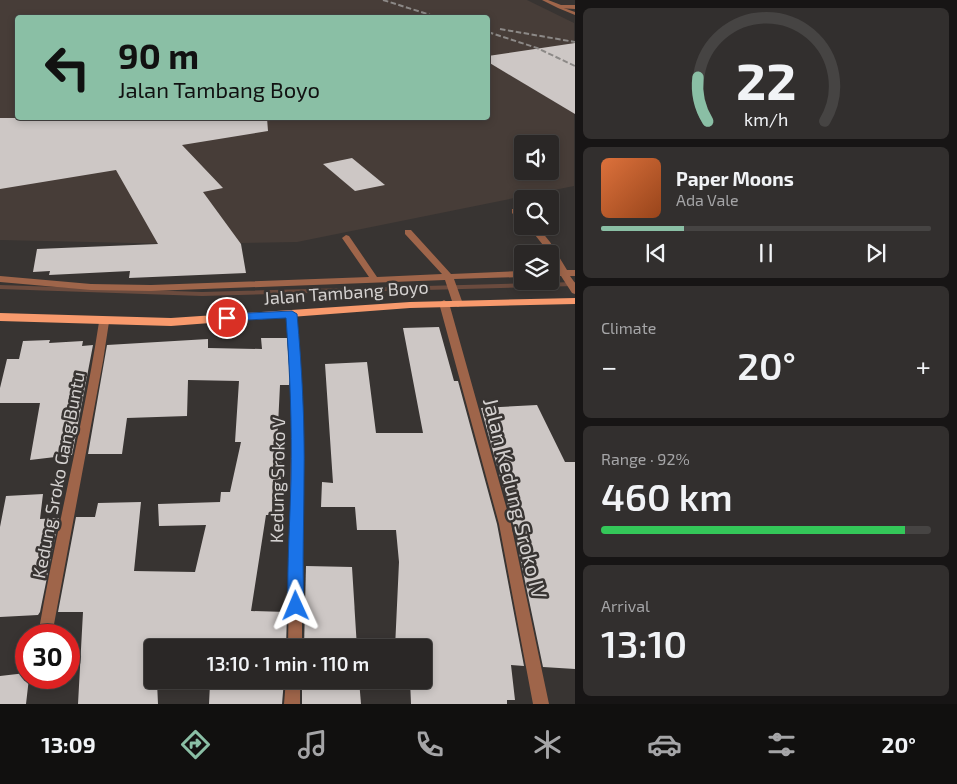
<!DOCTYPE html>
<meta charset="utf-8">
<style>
:root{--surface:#2a2726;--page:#322f2e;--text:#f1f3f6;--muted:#a5a5a7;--line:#464443;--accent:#8abfa5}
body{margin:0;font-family:"Exo 2",sans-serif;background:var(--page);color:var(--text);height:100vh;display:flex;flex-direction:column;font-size:19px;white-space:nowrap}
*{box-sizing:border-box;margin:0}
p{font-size:16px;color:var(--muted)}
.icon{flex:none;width:28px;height:28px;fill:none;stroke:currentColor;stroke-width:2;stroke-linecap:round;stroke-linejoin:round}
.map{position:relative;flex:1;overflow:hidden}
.side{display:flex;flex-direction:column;gap:8px;padding:8px;background:#171515;width:382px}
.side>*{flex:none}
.top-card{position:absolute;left:15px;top:15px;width:475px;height:105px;border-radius:5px;box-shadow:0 2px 8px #0003,0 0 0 1px var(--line);background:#8abfa5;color:#111;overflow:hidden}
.fabs{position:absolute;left:514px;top:135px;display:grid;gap:10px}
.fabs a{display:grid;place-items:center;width:45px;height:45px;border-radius:5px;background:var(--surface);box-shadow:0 2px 8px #0003,0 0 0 1px var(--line);font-size:25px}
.speed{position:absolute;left:15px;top:624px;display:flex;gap:10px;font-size:25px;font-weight:700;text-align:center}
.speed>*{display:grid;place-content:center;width:65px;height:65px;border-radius:50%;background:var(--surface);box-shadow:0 2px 8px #0003,0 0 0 1px var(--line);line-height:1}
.speed .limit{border:8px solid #d22;background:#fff;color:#111}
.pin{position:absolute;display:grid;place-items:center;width:42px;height:42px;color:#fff;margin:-21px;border:2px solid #fff;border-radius:50%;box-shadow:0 1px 5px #0007}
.me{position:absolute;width:55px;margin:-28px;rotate:359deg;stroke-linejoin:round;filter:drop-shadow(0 0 4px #0008)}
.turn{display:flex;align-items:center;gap:18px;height:105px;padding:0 20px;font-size:22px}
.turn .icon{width:65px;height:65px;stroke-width:2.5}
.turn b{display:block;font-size:35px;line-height:42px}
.big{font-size:38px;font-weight:600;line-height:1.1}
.side .widget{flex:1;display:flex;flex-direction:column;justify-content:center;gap:8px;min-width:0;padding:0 18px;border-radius:8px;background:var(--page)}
.side .dial{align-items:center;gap:0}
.dial svg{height:130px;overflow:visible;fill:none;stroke:var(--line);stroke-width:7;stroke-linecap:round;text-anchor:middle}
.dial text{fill:var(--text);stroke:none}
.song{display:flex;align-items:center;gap:15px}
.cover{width:60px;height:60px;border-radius:8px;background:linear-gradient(135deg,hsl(20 70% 55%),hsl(20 70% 35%))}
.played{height:5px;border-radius:2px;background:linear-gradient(90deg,var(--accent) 25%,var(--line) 25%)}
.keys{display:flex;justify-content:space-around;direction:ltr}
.heat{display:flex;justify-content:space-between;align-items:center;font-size:28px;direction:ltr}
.charge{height:8px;border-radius:4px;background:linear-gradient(90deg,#34c759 92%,var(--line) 0)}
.trip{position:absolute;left:144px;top:639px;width:288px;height:50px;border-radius:5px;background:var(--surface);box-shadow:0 2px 8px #0003,0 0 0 1px var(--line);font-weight:600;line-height:50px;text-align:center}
.menu{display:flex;height:80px;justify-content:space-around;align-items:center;background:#11100f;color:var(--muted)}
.menu .icon{width:35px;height:35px}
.menu .selected{color:var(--accent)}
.menu b{font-size:22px;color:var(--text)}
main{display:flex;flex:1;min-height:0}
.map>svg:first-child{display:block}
.built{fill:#473d38;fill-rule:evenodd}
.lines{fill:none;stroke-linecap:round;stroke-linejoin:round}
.stream{fill:#6b4b3e;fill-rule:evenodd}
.building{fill:#cdc7c5}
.minor{fill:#9f654a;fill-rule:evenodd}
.tertiary{fill:#9f654a;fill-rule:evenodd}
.primary{fill:#f89a6d;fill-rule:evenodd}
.rail{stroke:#8c8987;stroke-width:2;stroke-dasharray:5.5 2.5;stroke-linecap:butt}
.route{fill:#1a73e8;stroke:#114b97}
.labels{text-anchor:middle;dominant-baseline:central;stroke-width:5;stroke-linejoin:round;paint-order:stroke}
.street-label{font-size:18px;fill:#d4d1d0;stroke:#383432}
.near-street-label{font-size:21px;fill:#d4d1d0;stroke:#383432}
</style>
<main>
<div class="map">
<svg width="575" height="704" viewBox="0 0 575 704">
<rect width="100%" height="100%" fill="#383432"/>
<path class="built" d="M0,0H527L574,23V186L297,242L179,244L0,240ZM18,18H488V118H18ZM522,144H550V171H522Z"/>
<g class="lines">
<path class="stream" d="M575,282V286L202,296L0,289V285L202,292Z"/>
</g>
<g class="building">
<path d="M575,43V114L488,62V56Z"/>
<path d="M0,118H267L268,131L182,145L223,188L203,192L241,244L246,273L129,278L130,271L49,275L50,271L33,272L37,249L158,244L116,170L0,189Z"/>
<path d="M352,158L385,185L355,191L323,164Z"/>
<path d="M439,327L454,381H458L497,524L524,666L511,665L515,700H507V704H411L410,680H422V648H395L399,562L396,530H357L355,507H321L322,482L333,483L325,364L367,362L376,433H423L403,328Z"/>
<path d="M261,338H287L290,379L289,385H280L277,446H282L281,479L273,480L272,515H266L251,611L287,612L286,648H152V680H284L282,704H209L210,684L157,682L158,704H78L83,612H58L76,517H95L98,503L141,502L134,571L195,572L206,525L159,526L158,504L220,502L221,492H230L241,442H235L239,381L188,380L187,416L127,418L122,454H88L107,345L208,339V348L262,349Z"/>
<path d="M50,340L49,343L83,341L82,346L93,345L72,455L30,460L40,403H0V388L7,359H19L23,341Z"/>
<path d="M537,405L565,462H575V669L543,667L513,524L481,408Z"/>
<path d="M43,494L40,519L59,518L40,612L38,615L0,617V527L6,496Z"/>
<path d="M306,566L352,567L357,648H304Z"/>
<path d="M26,673V678H29L26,704H0V676Z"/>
<path d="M302,680H359L361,704H302Z"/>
</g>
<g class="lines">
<g class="minor">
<path d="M558,6L575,12V15L558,8Z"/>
<path d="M512,209H518L522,214V220H519L512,213Z"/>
<path d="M528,226H537L550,242L567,270H575V276H570L575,283V294L572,293L561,276H550V270H558L550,254Z"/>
<path d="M405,230H411L451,274L522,271V277L454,279L463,304L458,307L453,304L445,280L151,291L91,290L0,282V276L91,284L151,285L369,277L342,238L346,235L349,236L377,277L442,274L405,234Z"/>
<path d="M444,300L449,303L511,524L549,704H533L499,524L439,303Z"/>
<path d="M292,311L297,314L302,385V648H288L292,385L287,314Z"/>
<path d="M104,319L109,322L103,361L52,635H38C56,530 83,427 99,322Z"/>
<path d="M286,680H300V704H284Z"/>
</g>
<path class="tertiary" d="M542,0H548L561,5H575V9L558,8Z"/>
<path class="primary" d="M575,298V304L410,308L171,326L0,321V313L171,318L410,302Z"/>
<g class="rail">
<path d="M383,0L440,18"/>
<path d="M500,29L575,42"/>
<path d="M488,32L537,48L575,66"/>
</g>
</g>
<path class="route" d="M292,311L297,314C302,369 305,424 304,479C304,522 302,563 304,606L301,610L296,612L290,610L288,606C287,563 290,522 291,479C292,425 290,371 286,318L227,321L222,318L227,314Z"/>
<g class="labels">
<g class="street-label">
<text transform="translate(346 292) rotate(-4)">Jalan Tambang Boyo</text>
<text transform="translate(58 475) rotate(-79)">Kedung Sroko Gang Buntu</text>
<text transform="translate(277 480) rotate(-89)">Kedung Sroko V</text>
</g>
<g class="near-street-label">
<text transform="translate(516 498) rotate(76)">Jalan Kedung Sroko IV</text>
</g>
</g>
</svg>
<div class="fabs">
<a><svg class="icon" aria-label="sound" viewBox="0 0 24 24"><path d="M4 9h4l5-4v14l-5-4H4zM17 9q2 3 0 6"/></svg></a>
<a><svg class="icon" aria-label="search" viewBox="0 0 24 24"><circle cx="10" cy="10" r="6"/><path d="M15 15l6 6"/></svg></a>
<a><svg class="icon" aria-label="layers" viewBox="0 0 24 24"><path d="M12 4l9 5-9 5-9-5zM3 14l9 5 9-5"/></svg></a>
</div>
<div class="speed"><div class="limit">30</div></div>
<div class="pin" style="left:227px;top:318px;background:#d93025"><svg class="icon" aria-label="arrive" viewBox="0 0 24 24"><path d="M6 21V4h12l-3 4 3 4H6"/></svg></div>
<svg class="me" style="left:296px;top:606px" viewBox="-20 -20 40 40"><path d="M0-17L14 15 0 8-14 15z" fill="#1a73e8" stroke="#fff" stroke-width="4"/></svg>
<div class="trip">13:10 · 1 min · 110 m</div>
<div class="top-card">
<div class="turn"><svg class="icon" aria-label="left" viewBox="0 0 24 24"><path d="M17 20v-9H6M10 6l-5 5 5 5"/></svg><div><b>90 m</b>Jalan Tambang Boyo</div></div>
</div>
</div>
<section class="side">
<div class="widget dial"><svg viewBox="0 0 100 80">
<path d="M14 69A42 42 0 1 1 86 69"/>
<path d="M14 69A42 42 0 0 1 8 42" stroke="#8abfa5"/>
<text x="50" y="56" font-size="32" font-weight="700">22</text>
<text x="50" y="72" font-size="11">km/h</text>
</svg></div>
<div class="widget">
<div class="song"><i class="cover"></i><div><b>Paper Moons</b><p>Ada Vale</p></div></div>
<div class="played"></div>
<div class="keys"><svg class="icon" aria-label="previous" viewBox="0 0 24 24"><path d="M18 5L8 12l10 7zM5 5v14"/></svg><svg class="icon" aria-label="pause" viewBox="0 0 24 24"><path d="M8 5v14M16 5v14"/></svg><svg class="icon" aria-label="next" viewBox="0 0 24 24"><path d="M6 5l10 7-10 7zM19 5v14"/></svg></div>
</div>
<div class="widget"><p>Climate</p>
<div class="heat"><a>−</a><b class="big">20°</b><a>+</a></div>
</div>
<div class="widget"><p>Range · 92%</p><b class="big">460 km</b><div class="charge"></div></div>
<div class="widget"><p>Arrival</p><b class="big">13:10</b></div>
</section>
</main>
<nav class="menu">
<b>13:09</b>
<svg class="icon selected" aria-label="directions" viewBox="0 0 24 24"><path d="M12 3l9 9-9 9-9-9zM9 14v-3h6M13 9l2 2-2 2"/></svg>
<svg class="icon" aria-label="music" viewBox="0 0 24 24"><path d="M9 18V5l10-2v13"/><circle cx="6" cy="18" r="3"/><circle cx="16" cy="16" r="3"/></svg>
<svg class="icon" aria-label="phone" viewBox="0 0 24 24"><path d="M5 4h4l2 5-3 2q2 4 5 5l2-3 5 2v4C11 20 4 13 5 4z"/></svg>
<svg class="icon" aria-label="climate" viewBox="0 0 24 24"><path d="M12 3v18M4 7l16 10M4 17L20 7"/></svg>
<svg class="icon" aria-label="car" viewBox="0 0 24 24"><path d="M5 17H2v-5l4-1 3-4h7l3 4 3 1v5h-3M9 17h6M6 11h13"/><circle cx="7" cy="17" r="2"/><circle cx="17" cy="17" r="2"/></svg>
<svg class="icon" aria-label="filters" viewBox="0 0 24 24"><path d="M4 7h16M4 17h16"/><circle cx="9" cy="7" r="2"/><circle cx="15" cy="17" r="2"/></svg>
<b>20°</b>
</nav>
